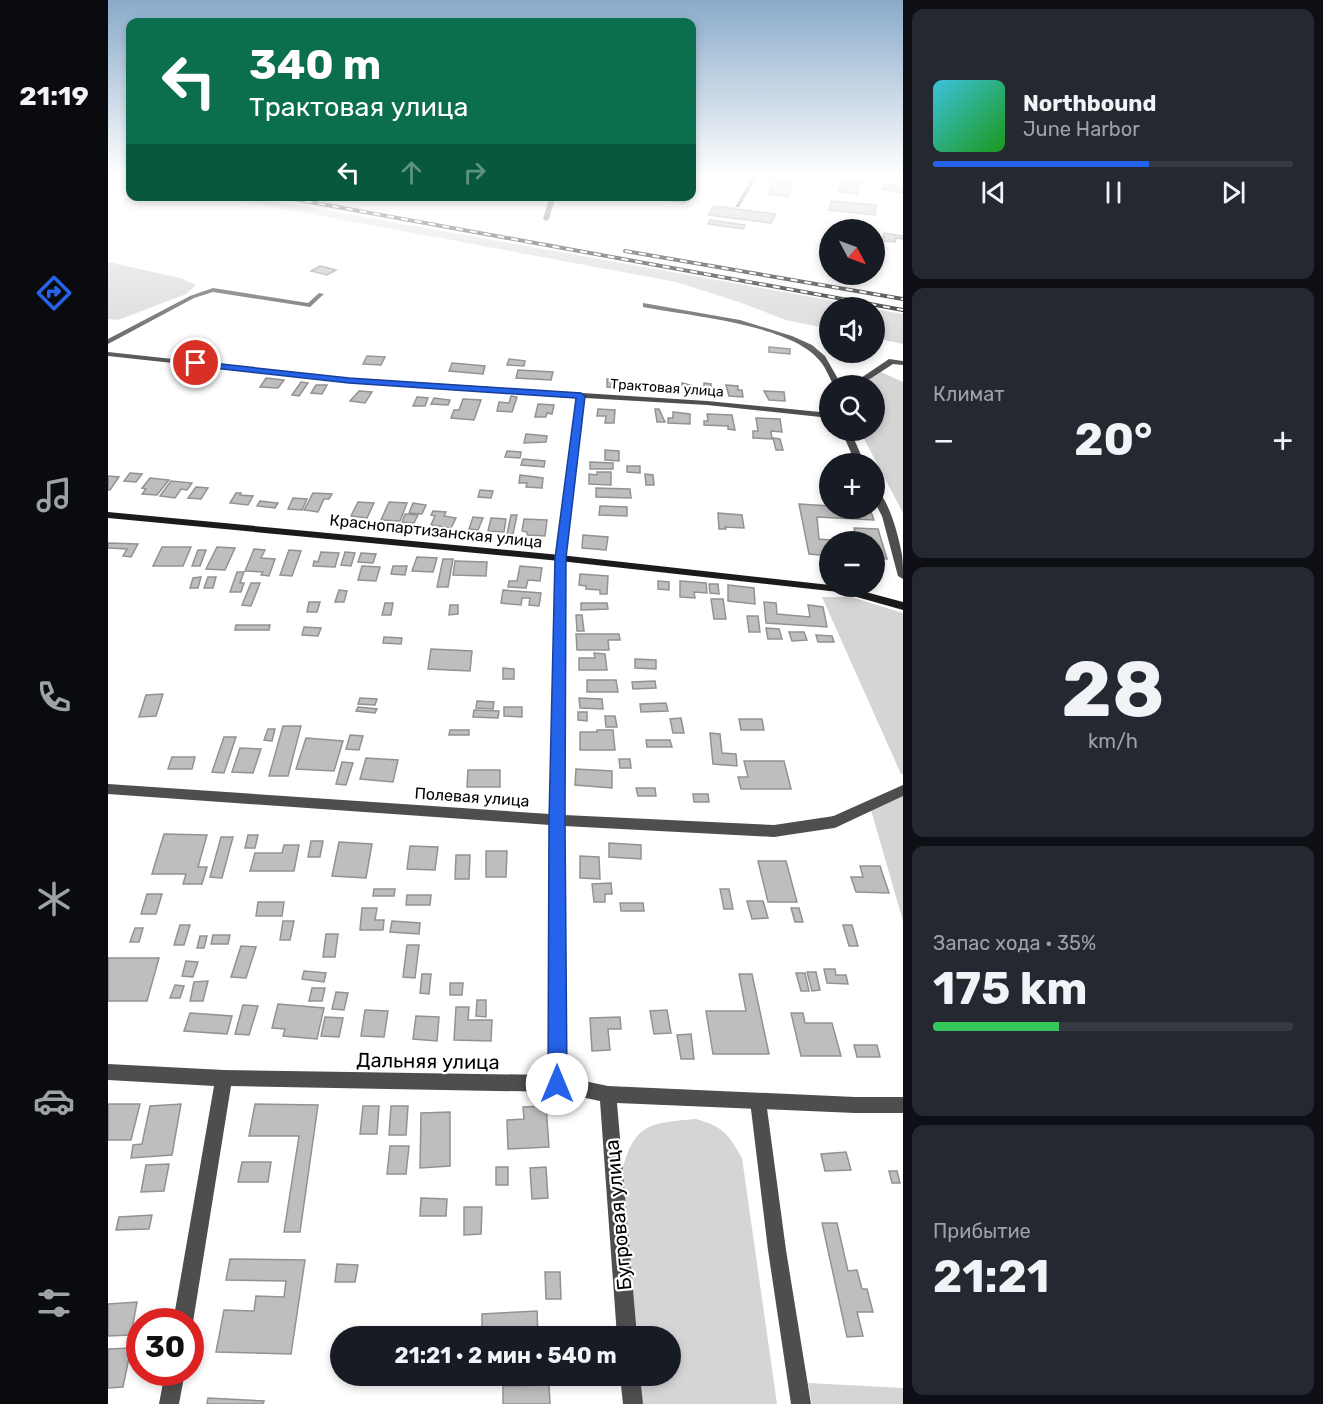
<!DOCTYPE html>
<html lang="ru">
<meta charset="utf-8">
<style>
:root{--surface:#171b24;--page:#242831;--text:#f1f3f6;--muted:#9ea1a6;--line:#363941;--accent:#2563eb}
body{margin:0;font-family:Rubik,sans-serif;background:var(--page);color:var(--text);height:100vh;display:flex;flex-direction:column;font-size:22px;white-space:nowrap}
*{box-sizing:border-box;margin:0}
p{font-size:20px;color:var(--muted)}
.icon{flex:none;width:33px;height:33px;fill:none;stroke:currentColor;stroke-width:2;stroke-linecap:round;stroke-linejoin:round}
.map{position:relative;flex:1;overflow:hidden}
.sheet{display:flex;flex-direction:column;gap:9px;padding:9px;background:#0d0f14;width:420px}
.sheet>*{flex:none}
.hud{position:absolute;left:18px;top:18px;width:570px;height:183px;border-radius:12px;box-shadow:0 3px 9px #0003;background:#0b6e4f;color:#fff;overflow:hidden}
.needle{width:39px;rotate:131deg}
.tools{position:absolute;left:711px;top:219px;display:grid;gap:12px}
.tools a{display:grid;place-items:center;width:66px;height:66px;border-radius:50%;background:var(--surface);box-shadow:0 3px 9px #0003;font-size:30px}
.speed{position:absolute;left:18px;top:1308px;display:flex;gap:12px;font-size:30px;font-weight:700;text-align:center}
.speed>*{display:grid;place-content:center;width:78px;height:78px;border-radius:50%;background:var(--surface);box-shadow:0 3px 9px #0003;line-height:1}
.speed .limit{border:9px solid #d22;background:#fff;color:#111}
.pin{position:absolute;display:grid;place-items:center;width:51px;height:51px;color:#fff;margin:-26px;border:3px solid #fff;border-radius:50%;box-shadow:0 2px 6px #0007}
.me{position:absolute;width:66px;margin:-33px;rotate:0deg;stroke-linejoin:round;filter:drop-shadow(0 0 4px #0008)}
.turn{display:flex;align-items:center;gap:21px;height:126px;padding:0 24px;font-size:27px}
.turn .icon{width:78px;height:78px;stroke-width:2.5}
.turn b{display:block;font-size:42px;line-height:51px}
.lanes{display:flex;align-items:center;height:57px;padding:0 24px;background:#0003;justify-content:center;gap:30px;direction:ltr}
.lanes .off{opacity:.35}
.big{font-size:45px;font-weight:700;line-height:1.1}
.sheet .card{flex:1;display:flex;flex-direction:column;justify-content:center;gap:9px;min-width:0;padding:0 21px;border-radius:12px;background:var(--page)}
.sheet .dial{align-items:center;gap:0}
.dial b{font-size:78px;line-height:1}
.song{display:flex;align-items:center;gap:18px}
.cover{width:72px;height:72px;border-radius:9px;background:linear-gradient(135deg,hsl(190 70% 55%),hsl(120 70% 35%))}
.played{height:6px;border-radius:3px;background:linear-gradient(90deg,var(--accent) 60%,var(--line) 60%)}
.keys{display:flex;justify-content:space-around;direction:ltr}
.heat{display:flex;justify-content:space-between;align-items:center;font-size:33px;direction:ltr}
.charge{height:9px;border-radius:4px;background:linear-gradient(90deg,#34c759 35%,var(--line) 0)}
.trip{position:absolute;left:222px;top:1326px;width:351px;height:60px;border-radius:30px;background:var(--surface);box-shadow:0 3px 9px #0003;font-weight:700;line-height:60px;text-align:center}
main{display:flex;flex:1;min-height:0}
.dock{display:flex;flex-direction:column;width:108px;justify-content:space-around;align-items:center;background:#090b0e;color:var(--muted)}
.dock .icon{width:42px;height:42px}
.dock .on{color:var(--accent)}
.dock b{font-size:27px;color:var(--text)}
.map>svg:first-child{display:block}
.green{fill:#d5d5d5}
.building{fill:#bebebe;stroke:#929292;stroke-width:1.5}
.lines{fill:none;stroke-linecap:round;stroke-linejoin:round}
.lane{fill:#4e4e4e;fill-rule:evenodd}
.street{fill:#4e4e4e;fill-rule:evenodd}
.secondary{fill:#1b1b1b;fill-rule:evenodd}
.rail-casing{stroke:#000;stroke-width:4}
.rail{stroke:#fff;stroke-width:2;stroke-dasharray:7;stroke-linecap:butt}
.route{fill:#2563eb;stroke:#184099;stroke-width:1.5}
.labels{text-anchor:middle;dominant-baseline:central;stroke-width:4.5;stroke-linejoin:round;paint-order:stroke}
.far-street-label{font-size:14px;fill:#000;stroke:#fff}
.street-label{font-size:16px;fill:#000;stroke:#fff}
.near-street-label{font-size:20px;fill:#000;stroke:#fff}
</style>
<main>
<nav class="dock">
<b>21:19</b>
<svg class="icon on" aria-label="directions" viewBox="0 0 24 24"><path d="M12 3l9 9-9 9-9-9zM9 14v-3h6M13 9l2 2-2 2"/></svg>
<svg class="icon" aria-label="music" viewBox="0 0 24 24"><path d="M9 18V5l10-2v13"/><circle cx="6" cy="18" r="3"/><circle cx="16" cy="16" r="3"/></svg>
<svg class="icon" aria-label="phone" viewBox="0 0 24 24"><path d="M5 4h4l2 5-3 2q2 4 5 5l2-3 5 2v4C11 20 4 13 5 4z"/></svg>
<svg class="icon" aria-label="climate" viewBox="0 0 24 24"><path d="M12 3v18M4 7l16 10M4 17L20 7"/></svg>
<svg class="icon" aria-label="car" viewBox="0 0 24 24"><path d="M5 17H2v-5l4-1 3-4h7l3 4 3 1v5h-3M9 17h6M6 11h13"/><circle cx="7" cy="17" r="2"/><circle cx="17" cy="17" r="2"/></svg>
<svg class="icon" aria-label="filters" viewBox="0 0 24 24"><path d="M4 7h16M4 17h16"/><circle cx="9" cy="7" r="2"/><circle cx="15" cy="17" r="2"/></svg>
</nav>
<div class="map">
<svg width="795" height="1404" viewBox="0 0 795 1404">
<rect width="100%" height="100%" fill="#fff"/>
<g class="green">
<path d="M112,197H144L760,307L722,308L721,329L678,320L631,302L568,282Z"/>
<path d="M0,262L72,278L88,285L78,294L10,320L0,319Z"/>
<path d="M766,309L795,314V344L767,338Z"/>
<path d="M771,371L795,382V513L752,431L766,430V386H751Z"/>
<path d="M714,597H743L795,613V774H793Z"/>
<path d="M795,793V921L763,810Z"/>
<path d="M588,1119C616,1127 620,1134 634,1158L669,1404H531L529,1376H562V1336H526L514,1171C527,1122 543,1123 588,1119Z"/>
<path d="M700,1383L795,1388V1404H704Z"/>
</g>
<g class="building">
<path d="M735,180L752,182L749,194L731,192Z"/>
<path d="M666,181L685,183L680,197L660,194Z"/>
<path d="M777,184L795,186V193L774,189Z"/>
<path d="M545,196H568L580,198L576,203L543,198Z"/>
<path d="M723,201L768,205L767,215L721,210Z"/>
<path d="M606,206L668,214L663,223L600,215Z"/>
<path d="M602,220L637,225L635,229L600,224Z"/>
<path d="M776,233L795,236V239L788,238L787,242L774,241Z"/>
<path d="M212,266L228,270L219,275L203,271Z"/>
<path d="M661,347L682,349V354L661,352Z"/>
<path d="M259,356L277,357L273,365L255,364Z"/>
<path d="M401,359L417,361L416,366L399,365Z"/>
<path d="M344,363L377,366L375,374L341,371Z"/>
<path d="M410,370L445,372L443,380L408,378Z"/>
<path d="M158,378L176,380L170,388L152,387Z"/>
<path d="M499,379L512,380L511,388L499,387Z"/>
<path d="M193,382L200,383L191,396L184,395Z"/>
<path d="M574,383L590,387L589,395L577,394L578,387L574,386Z"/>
<path d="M596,383L603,384V396L596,395Z"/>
<path d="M208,385H219L214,394L203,393Z"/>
<path d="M618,385L630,386V390H634L635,397L621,396Z"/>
<path d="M251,391L264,392L257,403L242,401Z"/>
<path d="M656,391L676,392L677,401L661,400Z"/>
<path d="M403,396L409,397L404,412L389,411L391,402L401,403Z"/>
<path d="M309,397L320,398L317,406H305Z"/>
<path d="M326,398L342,400L340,405L323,404Z"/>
<path d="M355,399L373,400L366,420L343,418L346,410H351Z"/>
<path d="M430,404L446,405L444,414L439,413L438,417H427Z"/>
<path d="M490,409L507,410L506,423H497L498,416H489Z"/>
<path d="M547,409H551L557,422H549Z"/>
<path d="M565,412L582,414V424L560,423V418H565Z"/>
<path d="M599,414L624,415L627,430L620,429V426L596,425V421H600Z"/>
<path d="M648,418L672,419L674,432L663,431L664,439L645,438V431H650Z"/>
<path d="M418,434L439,436L438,442L416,443Z"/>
<path d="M665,438L672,439L675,450H668Z"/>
<path d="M497,450L511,451V461L497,460Z"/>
<path d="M399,451L413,452L412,458L397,457Z"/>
<path d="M415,459L437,461L436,467L413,465Z"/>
<path d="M482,462L505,463V469H482Z"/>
<path d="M519,466H532V473L519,472Z"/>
<path d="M489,472H503V485L481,484V474L489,475Z"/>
<path d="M22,473L34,474L28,482L16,481Z"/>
<path d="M537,474L545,475L546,485H538Z"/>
<path d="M412,475L435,478L434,488L418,487L419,483H411Z"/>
<path d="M0,476L11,477L2,490H0Z"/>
<path d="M42,478L61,480L49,495L34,494L38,489L34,488Z"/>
<path d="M63,481L84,483L79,490L73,489L67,498L52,496Z"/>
<path d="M88,487L100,488L93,499L80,498Z"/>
<path d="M488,488L522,489L523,498L488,497Z"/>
<path d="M372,490L385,491L383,498L370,497Z"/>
<path d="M128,493H133L132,495L145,496L140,505L122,503Z"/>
<path d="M205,493L224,494L221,499H216L210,512L196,510Z"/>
<path d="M185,498L199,499L194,510L180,509Z"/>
<path d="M152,501L170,503L167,508L149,506Z"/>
<path d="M250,502L266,503L259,518L243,516Z"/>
<path d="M281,502L299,503L292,521L273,520Z"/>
<path d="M305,503L318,505L314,514L301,513Z"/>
<path d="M691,504L722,506V508H752L753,512H763L766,520L709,517L711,539L746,542H722V556L701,554Z"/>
<path d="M492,506L519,507V516L491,515Z"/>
<path d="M325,511L338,512L336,516L348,518L343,528L323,525L327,516L323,515Z"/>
<path d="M610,513L634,515L636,528L617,527L618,529H611Z"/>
<path d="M297,514L310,515L306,523L294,522Z"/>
<path d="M403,515H409L405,534H399Z"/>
<path d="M365,517L375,518L370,530L361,529Z"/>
<path d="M383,518L398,519L396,532L380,531Z"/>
<path d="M416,519L439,520L437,536L419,535V532L414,531Z"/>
<path d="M746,528L770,529L779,559L766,558V542H749Z"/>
<path d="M475,535L500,537L498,550L474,548Z"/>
<path d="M0,543L30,544L23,557L15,556L19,549L0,548Z"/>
<path d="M54,547H83L75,566H45Z"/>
<path d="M109,547L127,548L117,570L98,569Z"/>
<path d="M146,549L157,550L153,558L167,559L161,576L153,575L155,572L137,571Z"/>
<path d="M90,550H98L92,566H84Z"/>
<path d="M181,550L193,551L184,576L172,575Z"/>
<path d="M213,552L231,553L227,567L205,566L206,561L210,562Z"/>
<path d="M237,552L247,553L243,566L233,565Z"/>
<path d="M253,553L268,554L265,563L250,562Z"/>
<path d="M309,557L329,558L325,572L304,571Z"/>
<path d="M335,559H345L340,587H329Z"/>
<path d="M347,561L379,562L378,576L345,575Z"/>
<path d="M254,566L272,567L268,581L250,580Z"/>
<path d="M285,566H299L297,575L283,574Z"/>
<path d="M412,566L434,568L432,581L420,580L418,588L400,587L401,581H409Z"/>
<path d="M129,572H136L132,583H136L133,592H122Z"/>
<path d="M472,574L500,576L499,594H492V590L478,589V586L471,585Z"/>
<path d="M93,577L90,588H82L85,578Z"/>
<path d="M100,577H108L105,588H96Z"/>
<path d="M550,581L561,582V590L550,589Z"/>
<path d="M572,581L598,583L599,593L586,592L587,598L572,597Z"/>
<path d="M143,583H152L143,606L134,605Z"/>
<path d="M601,584H610L611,594L602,593Z"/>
<path d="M620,585L646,588L647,604L620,601Z"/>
<path d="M231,590L239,591L236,602H227Z"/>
<path d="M395,590L433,593L431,606L421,605L422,598H414L413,605L393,603Z"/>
<path d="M603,599H615L618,619H606Z"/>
<path d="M201,602H212L209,612H199Z"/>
<path d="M656,602L668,603L669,614L702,617L700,605L715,607L719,627L658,623Z"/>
<path d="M277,603H285L283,615H274Z"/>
<path d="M473,603H499L500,609L473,610Z"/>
<path d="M342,605H350V614L341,615Z"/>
<path d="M468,615H474L476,631H469Z"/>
<path d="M639,616H650L652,632H641Z"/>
<path d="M128,625H162L161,630H127Z"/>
<path d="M196,627L213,628L210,636L194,635Z"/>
<path d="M658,628L671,629L674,639H660Z"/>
<path d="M681,632H696L699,640L684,641Z"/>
<path d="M468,634H511L512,640H500L501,650H469Z"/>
<path d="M708,635L724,636L726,642H710Z"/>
<path d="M276,637L294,638L293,644L275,643Z"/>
<path d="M323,649L364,651L362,671L320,669Z"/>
<path d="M486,653L497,654L499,670H471V658H487Z"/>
<path d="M527,659L548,660V669L527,668Z"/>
<path d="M395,668L406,669V679H395Z"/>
<path d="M479,680H508L510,692H479Z"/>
<path d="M547,681L548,688L525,689L524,682Z"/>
<path d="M55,694L48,716L31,717L38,695Z"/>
<path d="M252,698L269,699L267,705L250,704Z"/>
<path d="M471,698L494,699L495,709L472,708Z"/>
<path d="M369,701L386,702L385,709L368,708Z"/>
<path d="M558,703L560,711L533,712L532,704Z"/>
<path d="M250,707L269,709L267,713L248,711Z"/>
<path d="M396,707H414V717L396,716Z"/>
<path d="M366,710L391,711L390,718L365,717Z"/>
<path d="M470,712H479V721L470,720Z"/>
<path d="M497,716H507L509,727H498Z"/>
<path d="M573,718L576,733H565L562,719Z"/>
<path d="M631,719H654L656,730H633Z"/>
<path d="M175,726H193L180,776H161Z"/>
<path d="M160,729H167L164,741L156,740Z"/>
<path d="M342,730H361V735H341Z"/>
<path d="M489,730H505L507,750H472V732H489Z"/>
<path d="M602,733L612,734L614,753L628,754L629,766L605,764Z"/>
<path d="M242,735L255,736L251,750L238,749Z"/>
<path d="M116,737H128L116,773L104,772Z"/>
<path d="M198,738L235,741L226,771L188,769Z"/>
<path d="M538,740H562L564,747H539Z"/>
<path d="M132,748L153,749L145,773L124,772Z"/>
<path d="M64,757H87L84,769H60Z"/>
<path d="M258,758L290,760L285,782L252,779Z"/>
<path d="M511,759H522L523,768H512Z"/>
<path d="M636,761H676L683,789H633L630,777H640Z"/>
<path d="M234,762L245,763L238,785L228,784Z"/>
<path d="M468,769L504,771V788L467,785Z"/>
<path d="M360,770H392V787H359Z"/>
<path d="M528,788H547L548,796H530Z"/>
<path d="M585,794H600L601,802H586Z"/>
<path d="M56,834L99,835L90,867H99L94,884H75L78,874H44Z"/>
<path d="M140,835H150L147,848H137Z"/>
<path d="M113,837H125L114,878L102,877Z"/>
<path d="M203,841H215L212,857H200Z"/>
<path d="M231,842L264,844L258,878L224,876Z"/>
<path d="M501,843L533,845V859L501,857Z"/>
<path d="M176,845H191L186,871H142L147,853H174Z"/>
<path d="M302,846L330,847L327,870L299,869Z"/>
<path d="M378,851H399L398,877H378Z"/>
<path d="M348,855H362L361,879H347Z"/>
<path d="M472,856L491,857L492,879L472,878Z"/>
<path d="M650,861H678L689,902H660Z"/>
<path d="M752,866H772L781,893L748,892L743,877H755Z"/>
<path d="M503,883L504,894H497V902H486L484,884Z"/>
<path d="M266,889H287L286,896H265Z"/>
<path d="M612,889H621L625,909H616Z"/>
<path d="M39,894H54L48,914H33Z"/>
<path d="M299,895H323L322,905H298Z"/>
<path d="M639,901H655L660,918L644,919Z"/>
<path d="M150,902H176L174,916H148Z"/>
<path d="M512,903H535L536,911H513Z"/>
<path d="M254,908H269L267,920H276L275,930H252Z"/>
<path d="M683,908H691L695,922H687Z"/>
<path d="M175,921H186L182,940H172Z"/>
<path d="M284,921L312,923L311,934L282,932Z"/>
<path d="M72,925H82L76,945H66Z"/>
<path d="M735,925H744L750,946H741Z"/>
<path d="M27,928H35L31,942H22Z"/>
<path d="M218,934H230L227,957H215Z"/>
<path d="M105,935H122L120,944H103Z"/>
<path d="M92,936H99L96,948H89Z"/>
<path d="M299,945H311L307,978L295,977Z"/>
<path d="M133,946L148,947L138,978L123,977Z"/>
<path d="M0,958H51L39,1001H0Z"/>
<path d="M78,961L90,962L85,977L74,976Z"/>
<path d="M716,969H727L728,975H738L740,984L719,983Z"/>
<path d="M196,971L218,973L216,982L194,979Z"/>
<path d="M699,972H708L712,990L704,991Z"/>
<path d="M688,973H697L701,991H693Z"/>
<path d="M314,974H323L321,994L312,993Z"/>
<path d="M631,974H644L661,1054H605L598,1011H638Z"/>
<path d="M100,981L95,1001H82L86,982Z"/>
<path d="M342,983H355L354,995H342Z"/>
<path d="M67,985L76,986L72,998H62Z"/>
<path d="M204,988H217L214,1001H201Z"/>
<path d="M228,992L240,993L236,1010L224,1009Z"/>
<path d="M369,1000H378V1017L368,1016Z"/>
<path d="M170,1004L216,1008L209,1039L175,1036L177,1029L164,1028Z"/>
<path d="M135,1005L150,1006L141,1035L127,1034Z"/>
<path d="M348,1007H361L360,1020H384L383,1041L346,1040Z"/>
<path d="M257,1010L280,1011L276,1037L253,1036Z"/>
<path d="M559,1010L563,1033L546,1034L542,1011Z"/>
<path d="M82,1013L124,1016L119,1034L76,1031Z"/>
<path d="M683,1013H695L697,1023H724L733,1056H693Z"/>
<path d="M308,1016L331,1017L329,1041L305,1039Z"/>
<path d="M217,1017L235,1018L231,1037L213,1036Z"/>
<path d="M512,1017L513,1029H500L502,1050L484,1051L482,1018Z"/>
<path d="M583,1034L586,1059H573L569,1035Z"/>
<path d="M746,1045H769L772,1057H749Z"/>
<path d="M0,1104H32L23,1140H0Z"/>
<path d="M73,1104L64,1155L23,1158L25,1145L34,1144L42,1106Z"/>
<path d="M147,1104L210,1105L192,1232H176L191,1136H141Z"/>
<path d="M255,1106H271L269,1134H252Z"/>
<path d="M283,1106H300L298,1135H281Z"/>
<path d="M438,1106L441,1147L400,1149L399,1120L416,1119L415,1107Z"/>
<path d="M342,1112V1166L312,1168L313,1113Z"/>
<path d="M282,1146H301L298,1174H279Z"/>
<path d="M738,1152L743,1170L717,1171L713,1154Z"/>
<path d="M134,1162H163L160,1182H130Z"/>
<path d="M61,1164L56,1191L33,1192L38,1165Z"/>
<rect x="388" y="1167" width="12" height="18"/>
<path d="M438,1167L440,1198L424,1199L422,1168Z"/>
<path d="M781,1171H789L792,1183H784Z"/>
<path d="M313,1198L339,1199L338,1216H312Z"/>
<path d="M356,1207H374L373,1234L356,1235Z"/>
<path d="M44,1215L41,1229L8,1230L11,1217Z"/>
<path d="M714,1223H729L740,1271L749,1270L754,1289H759L765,1312H749L755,1336L739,1337Z"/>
<path d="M122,1259L197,1260L183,1354L108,1352L116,1310L146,1311L148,1296L176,1297L178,1281L118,1280Z"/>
<path d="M229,1264L250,1265L247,1282H227Z"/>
<path d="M437,1272H452L453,1299H438Z"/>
<path d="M29,1302L23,1335L0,1336V1304Z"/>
<path d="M429,1311L430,1336H374V1314Z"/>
<path d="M23,1348L15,1387L0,1388V1349Z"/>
<path d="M389,1376H432V1379L389,1382Z"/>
<path d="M441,1385L442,1404H395V1386Z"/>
<path d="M100,1398L156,1401L155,1404H99Z"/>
</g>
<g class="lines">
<g class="lane">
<path d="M645,176H650L631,207H627Z"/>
<path d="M442,196H448L441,219L438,221L435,219Z"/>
<path d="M105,288L200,303L211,293L216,294L202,307L105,292L86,298L0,344V339L82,296Z"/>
<path d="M781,359L795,361V365L785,364L751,386H741Z"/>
<path d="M795,785V796L731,826L726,828L721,826L719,822L721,818Z"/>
<path d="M650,1093L656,1095L658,1101L678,1250L703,1404H683L660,1250L642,1101L644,1095Z"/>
<path d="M747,1097H795V1113H747L741,1111L739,1105L741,1099Z"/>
</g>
<g class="street">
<path d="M791,176H795V178L791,177Z"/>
<path d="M535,303L632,320L684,336L704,345L717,356L734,386H726C721,377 718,368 712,361C683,324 580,316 535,307Z"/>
<path d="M0,352L241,378L599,401L722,413V418L599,405L477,398L457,558L456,815L666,825L726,816L731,818L733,822L731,826L726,828L666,837L456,826L457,1077L500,1086L747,1097L753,1099L755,1105L753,1111L747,1113L509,1103L529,1336H509L492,1101L449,1092L123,1086L85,1322L82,1328V1322H65L106,1086L0,1080V1064L116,1070L441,1075L442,825L0,794V784L442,814L447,558L469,397L241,382L0,356Z"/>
<path d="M733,430H742L757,464H748Z"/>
<path d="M766,488C781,497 791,538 794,555C795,563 795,571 795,579L790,576L774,516L766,501Z"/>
<path d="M57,1372H77L71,1404H51Z"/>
<path d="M512,1376H532L535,1404H515Z"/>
</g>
<path class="secondary" d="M0,512L452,555L722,585V586H735L795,602V610L731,592L452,561L0,518Z"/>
<g class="rail-casing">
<g id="rail">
<path d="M169,196L795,310"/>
<path d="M517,251L795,299"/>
</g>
</g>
<use href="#rail" class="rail"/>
</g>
<linearGradient id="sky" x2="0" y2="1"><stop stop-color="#89aaca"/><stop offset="0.47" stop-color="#fff"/><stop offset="1" stop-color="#fff" stop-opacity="0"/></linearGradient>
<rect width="795" height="372" fill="url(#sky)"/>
<path class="route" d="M85,361L241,378L473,393L477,396L458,558L457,820L459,1084L456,1091L449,1094L443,1091L440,1084L441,820L447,558L468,398L241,383L88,366L83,363Z"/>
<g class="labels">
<g class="far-street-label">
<text transform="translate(559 388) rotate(4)">Трактовая улица</text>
</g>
<g class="street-label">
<text transform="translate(328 531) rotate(6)">Краснопартизанская улица</text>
<text transform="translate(364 797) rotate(4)">Полевая улица</text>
</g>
<g class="near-street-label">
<text transform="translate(320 1061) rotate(1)">Дальняя улица</text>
<text transform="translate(510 1215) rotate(-95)">Бугровая улица</text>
</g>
</g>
</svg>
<div class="tools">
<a><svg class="needle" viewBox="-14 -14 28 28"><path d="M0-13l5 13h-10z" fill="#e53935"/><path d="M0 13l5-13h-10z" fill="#9ea1a6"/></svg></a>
<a><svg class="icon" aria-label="sound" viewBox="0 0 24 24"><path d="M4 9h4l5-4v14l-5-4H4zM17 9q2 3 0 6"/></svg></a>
<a><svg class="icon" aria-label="search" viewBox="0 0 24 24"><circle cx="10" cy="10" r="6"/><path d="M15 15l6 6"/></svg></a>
<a>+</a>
<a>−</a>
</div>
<div class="speed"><div class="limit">30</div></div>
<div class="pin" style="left:88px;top:363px;background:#d93025"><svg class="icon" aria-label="arrive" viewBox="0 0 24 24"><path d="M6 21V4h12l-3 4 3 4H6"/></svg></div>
<svg class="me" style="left:449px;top:1084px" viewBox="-20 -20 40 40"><circle r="19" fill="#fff"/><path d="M0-13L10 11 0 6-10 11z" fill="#2563eb"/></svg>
<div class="trip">21:21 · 2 мин · 540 m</div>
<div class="hud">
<div class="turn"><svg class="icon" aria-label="left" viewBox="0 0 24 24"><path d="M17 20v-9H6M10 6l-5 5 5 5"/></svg><div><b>340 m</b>Трактовая улица</div></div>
<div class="lanes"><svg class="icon" aria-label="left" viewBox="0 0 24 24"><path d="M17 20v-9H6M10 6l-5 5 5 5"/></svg><svg class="icon off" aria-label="ahead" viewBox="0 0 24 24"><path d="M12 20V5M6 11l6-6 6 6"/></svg><svg class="icon off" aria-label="right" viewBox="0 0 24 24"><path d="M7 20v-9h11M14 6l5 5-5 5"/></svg></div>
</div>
</div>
<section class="sheet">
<div class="card">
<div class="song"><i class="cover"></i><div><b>Northbound</b><p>June Harbor</p></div></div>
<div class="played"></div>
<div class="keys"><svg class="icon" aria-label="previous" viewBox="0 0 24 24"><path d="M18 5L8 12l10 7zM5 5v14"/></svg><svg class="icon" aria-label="pause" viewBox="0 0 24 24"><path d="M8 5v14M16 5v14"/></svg><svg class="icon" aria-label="next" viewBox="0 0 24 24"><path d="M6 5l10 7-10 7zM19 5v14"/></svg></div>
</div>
<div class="card"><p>Климат</p>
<div class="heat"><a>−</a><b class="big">20°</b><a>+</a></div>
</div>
<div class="card dial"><b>28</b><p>km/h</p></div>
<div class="card"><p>Запас хода · 35%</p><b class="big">175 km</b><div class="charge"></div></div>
<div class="card"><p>Прибытие</p><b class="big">21:21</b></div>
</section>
</main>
